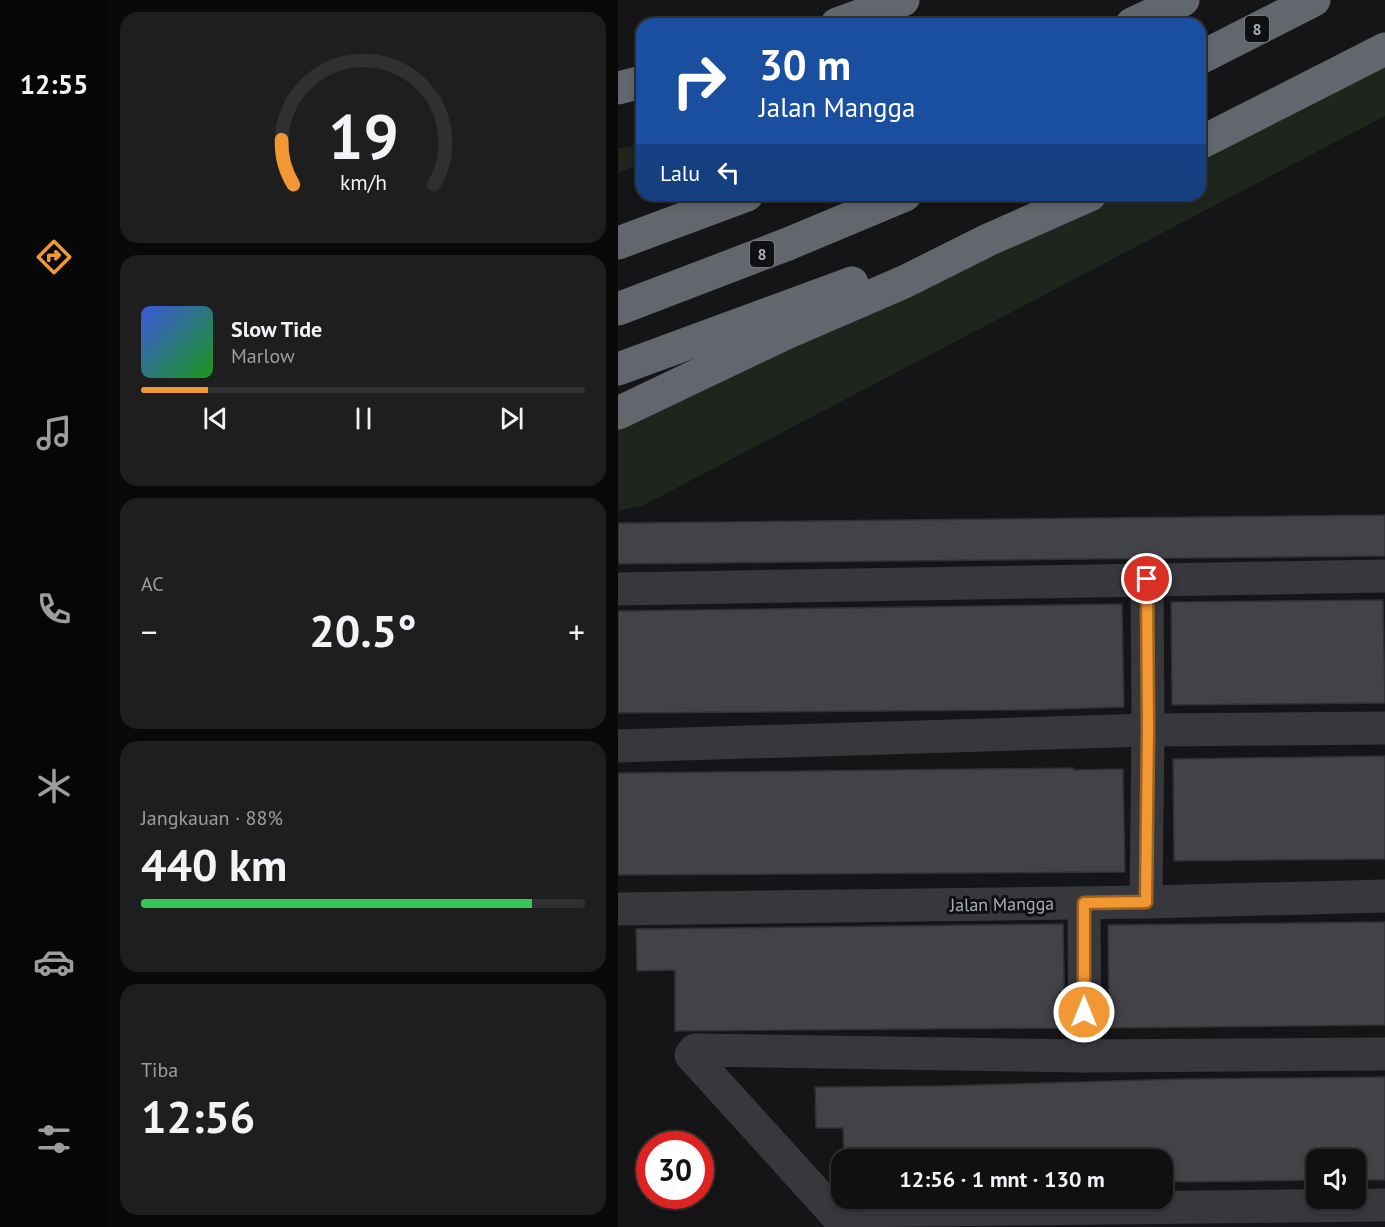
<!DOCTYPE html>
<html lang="id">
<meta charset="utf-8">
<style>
:root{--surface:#101011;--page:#1e1e1f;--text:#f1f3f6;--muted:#9c9d9f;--line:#303031;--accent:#f19733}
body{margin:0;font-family:"PT Sans",sans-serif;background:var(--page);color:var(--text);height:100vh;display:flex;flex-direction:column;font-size:22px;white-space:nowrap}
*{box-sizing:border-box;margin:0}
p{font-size:20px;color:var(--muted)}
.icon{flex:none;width:33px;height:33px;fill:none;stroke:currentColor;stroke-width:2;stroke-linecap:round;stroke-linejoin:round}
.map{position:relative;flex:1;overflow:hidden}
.sheet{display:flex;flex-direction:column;gap:12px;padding:12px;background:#090909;width:510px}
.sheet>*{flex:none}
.banner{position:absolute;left:18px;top:18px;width:570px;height:183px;border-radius:18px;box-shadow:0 3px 9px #0003,0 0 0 2px var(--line);background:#1a4fa0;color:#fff;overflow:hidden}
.fabs{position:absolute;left:688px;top:1149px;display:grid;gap:12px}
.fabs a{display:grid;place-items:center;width:60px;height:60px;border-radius:12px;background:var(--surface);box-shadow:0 3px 9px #0003,0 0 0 2px var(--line);font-size:30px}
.speed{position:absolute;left:18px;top:1131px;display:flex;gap:12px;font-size:30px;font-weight:700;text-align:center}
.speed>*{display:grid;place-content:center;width:78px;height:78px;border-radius:50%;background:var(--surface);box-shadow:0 3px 9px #0003,0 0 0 2px var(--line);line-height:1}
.speed .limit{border:9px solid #d22;background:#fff;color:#111}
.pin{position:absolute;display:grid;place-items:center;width:51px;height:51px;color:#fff;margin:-26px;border:3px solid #fff;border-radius:50%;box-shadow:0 2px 6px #0007}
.me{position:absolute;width:66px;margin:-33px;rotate:0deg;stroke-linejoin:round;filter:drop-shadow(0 0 4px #0008)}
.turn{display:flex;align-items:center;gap:21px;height:126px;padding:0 24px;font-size:27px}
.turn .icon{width:78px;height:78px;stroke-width:2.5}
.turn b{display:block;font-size:42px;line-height:51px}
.then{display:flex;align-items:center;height:57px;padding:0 24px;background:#0003;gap:12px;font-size:22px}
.big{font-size:45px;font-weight:700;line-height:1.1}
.sheet .tile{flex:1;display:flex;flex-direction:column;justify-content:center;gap:9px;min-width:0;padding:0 21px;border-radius:18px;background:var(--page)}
.sheet .dial{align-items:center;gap:0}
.dial svg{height:156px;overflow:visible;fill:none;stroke:var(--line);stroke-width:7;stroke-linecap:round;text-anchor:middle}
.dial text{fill:var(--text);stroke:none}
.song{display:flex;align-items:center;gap:18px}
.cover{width:72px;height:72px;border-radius:9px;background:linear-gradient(135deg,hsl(230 70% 55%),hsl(120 70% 35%))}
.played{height:6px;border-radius:3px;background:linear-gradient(90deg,var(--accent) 15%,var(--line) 15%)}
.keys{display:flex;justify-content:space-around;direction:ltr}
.heat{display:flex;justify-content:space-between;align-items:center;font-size:33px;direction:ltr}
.charge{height:9px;border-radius:4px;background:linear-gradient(90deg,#34c759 88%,var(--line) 0)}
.trip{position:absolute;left:213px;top:1149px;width:342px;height:60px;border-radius:18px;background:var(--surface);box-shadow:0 3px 9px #0003,0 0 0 2px var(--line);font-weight:700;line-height:60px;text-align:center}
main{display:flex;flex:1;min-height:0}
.tabs{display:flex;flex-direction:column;width:108px;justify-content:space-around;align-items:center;background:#060607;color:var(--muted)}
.tabs .icon{width:42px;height:42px}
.tabs .current{color:var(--accent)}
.tabs b{font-size:27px;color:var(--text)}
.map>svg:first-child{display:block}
.green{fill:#1d251d}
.building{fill:#414347;stroke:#2f3033;stroke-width:1.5}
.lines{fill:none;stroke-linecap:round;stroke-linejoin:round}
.minor{stroke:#36383c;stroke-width:33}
.highway{stroke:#62666d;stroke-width:33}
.route-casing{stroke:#9d6221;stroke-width:15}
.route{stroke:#f19733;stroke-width:10}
.labels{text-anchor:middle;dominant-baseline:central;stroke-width:6;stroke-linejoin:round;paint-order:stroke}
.shield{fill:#101012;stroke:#7a7f86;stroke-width:1.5}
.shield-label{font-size:16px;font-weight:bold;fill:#a7aeb7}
.street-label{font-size:18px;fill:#a7aeb7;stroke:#101012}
</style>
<main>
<nav class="tabs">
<b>12:55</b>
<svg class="icon current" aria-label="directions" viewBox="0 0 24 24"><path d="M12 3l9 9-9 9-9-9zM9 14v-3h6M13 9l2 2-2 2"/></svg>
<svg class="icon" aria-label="music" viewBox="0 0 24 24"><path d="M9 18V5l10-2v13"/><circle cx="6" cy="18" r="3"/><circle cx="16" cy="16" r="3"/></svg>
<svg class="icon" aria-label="phone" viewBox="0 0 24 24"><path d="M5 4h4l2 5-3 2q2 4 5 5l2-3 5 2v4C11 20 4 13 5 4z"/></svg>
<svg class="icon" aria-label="climate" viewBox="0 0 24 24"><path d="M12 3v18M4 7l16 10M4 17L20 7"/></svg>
<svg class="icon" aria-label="car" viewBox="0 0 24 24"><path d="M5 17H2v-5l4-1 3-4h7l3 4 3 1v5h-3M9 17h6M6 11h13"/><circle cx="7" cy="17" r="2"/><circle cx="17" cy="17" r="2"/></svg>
<svg class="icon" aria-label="filters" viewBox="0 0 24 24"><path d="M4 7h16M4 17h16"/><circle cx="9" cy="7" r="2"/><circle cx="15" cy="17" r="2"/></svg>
</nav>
<section class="sheet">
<div class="tile dial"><svg viewBox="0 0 100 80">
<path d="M14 69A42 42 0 1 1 86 69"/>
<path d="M14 69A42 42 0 0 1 8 46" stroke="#f19733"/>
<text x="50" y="56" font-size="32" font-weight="700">19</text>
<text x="50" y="72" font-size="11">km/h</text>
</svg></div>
<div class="tile">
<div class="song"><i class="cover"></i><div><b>Slow Tide</b><p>Marlow</p></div></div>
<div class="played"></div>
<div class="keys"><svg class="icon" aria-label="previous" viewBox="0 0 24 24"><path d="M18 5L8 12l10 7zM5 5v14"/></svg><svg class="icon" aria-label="pause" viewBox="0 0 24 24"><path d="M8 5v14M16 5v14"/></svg><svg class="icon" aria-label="next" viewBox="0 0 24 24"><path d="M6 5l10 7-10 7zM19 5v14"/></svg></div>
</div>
<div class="tile"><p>AC</p>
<div class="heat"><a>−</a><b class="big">20.5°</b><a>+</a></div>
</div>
<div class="tile"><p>Jangkauan · 88%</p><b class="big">440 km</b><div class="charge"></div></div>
<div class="tile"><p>Tiba</p><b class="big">12:56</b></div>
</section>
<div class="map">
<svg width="767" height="1227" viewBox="0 0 767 1227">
<rect width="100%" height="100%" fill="#151517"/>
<g class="green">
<path d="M767,49V116L26,505L0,511V413L472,195H582V143Z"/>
<path d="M24,143V163L0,173V149Z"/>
</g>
<g class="building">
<path d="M767,515V556L0,564V523Z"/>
<path d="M765,600L767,703L554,705L553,602Z"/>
<path d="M504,604L506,707L411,710L0,713V611Z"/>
<path d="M767,756V859L556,861L555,759Z"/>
<path d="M455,768V770L505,769L507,872L0,875V773Z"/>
<path d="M767,922V1025L491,1028L490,925Z"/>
<path d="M445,924L447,1028L57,1031V970L19,971L18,929Z"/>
<path d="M767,1077V1180H738V1160H699V1180L568,1182L544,1181V1160H226L225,1128H198L197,1087L321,1086L565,1079Z"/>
</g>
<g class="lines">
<g class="minor">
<path d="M0,589L767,576"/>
<path d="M0,746L530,730L767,728"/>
<path d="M528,902L530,730L529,579"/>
<path d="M466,903L467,1056"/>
<path d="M0,909L528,902L767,896"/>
<path d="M214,1211L767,1205"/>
<path d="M229,1227L73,1055L77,1050L467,1056L767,1054"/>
</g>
<g class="highway">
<path d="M219,24L285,0"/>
<path d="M514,24L565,0"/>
<path d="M582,58L696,0"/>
<path d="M0,88L24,82"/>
<path d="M582,143L767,49"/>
<path d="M0,243L129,195"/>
<path d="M0,309L170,244L287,195"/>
<path d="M0,369L234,283"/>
<path d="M0,413L168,333L286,282L370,240L472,195"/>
</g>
</g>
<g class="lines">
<g class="route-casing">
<path id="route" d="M466,1012V903L528,902L530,730L529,579"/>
</g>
<use href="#route" class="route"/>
</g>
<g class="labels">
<g class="shield">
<rect x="627" y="16" width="24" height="26" rx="4.5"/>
<rect x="132" y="241" width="24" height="26" rx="4.5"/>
</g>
<g class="shield-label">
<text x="639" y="29">8</text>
<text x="144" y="254">8</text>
</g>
<g class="street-label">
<text transform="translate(384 904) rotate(-1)">Jalan Mangga</text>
</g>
</g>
</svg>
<div class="fabs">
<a><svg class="icon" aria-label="sound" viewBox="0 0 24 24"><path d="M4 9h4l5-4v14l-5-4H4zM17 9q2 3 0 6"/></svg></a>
</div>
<div class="speed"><div class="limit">30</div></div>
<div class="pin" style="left:529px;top:579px;background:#d93025"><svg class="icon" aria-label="arrive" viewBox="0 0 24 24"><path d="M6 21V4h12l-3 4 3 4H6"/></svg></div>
<svg class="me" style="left:466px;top:1012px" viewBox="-20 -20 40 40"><circle r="17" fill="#f19733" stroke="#fff" stroke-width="3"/><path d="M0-11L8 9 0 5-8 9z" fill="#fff"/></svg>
<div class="trip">12:56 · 1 mnt · 130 m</div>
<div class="banner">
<div class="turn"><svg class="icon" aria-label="right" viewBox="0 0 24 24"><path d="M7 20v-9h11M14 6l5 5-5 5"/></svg><div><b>30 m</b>Jalan Mangga</div></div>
<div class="then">Lalu<svg class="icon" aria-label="left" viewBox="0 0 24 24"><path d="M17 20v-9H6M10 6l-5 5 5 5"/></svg></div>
</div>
</div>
</main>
